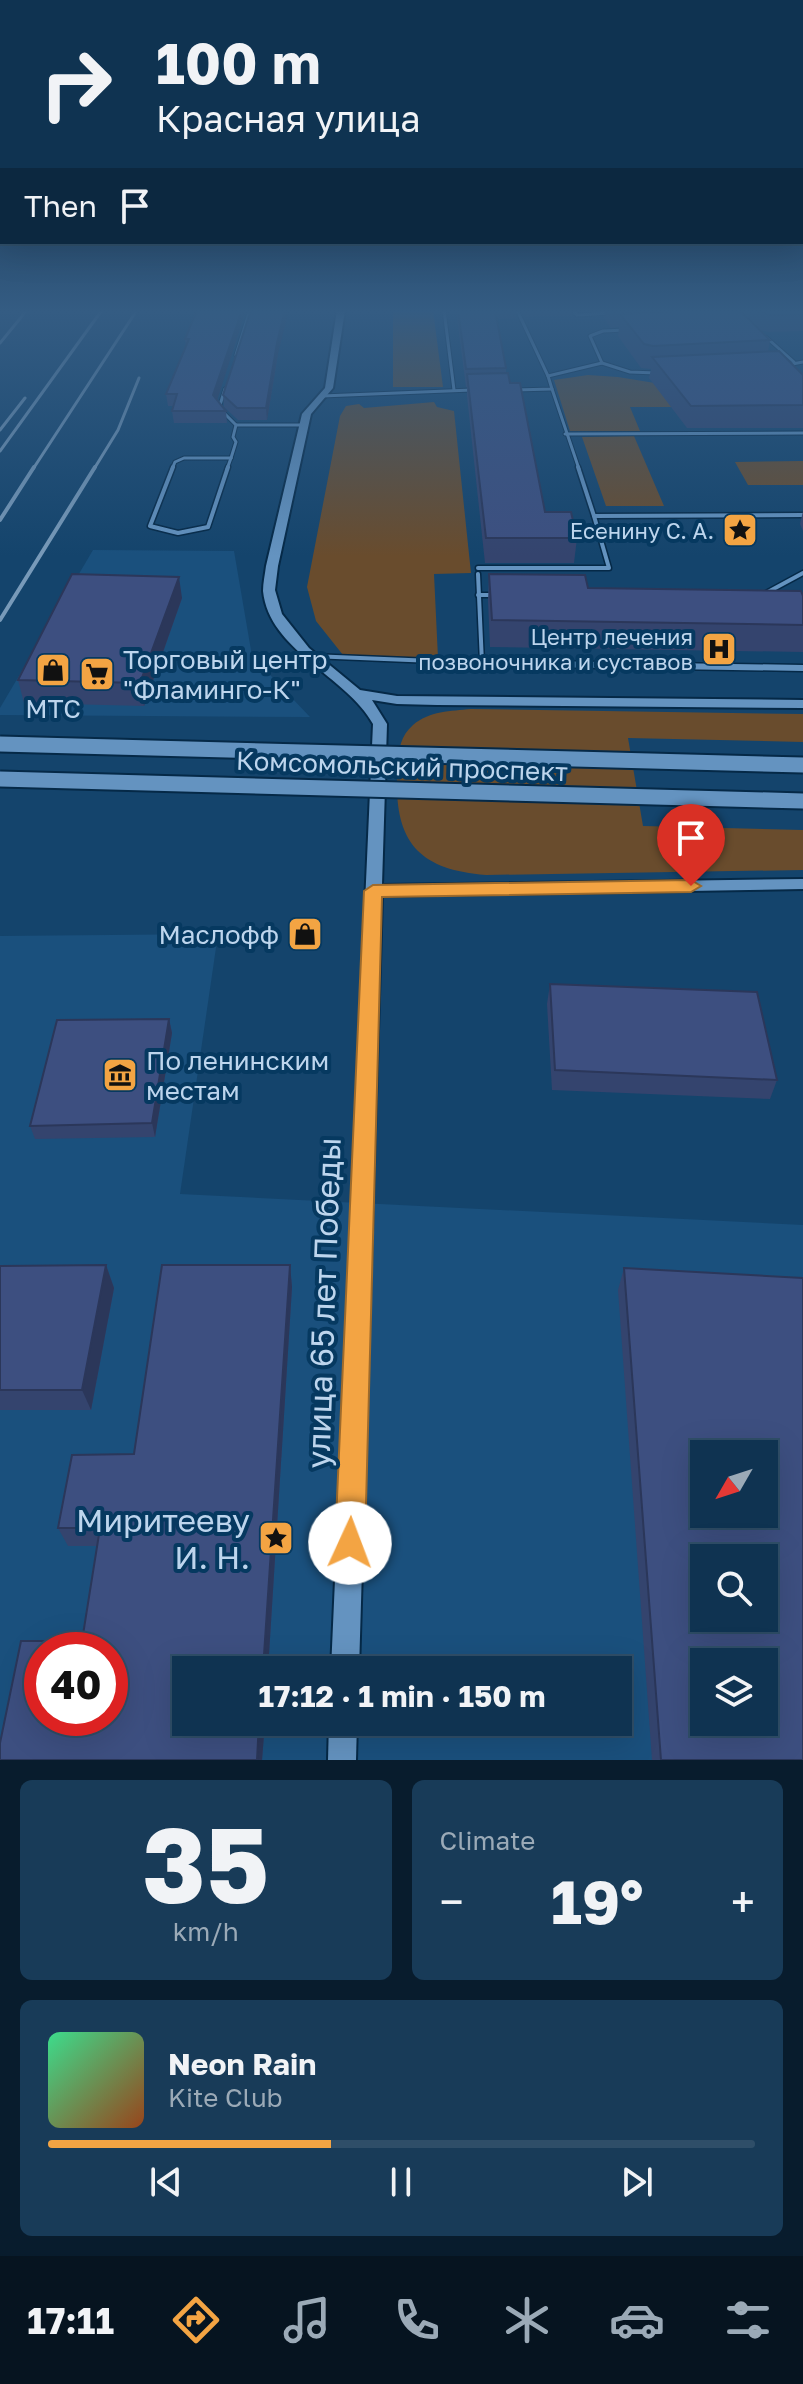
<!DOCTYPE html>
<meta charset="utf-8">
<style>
:root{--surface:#0f3351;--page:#183b58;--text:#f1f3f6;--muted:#9baab7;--line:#2f4e68;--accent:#f3a443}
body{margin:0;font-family:"Golos Text",sans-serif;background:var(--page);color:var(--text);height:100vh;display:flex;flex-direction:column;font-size:30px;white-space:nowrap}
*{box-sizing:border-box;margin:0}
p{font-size:26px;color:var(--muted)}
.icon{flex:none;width:44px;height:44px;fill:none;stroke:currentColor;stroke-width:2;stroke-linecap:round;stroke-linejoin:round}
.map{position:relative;height:1760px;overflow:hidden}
.details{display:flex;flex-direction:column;gap:20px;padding:20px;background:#081c2d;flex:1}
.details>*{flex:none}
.guide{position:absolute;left:0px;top:0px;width:804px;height:244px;box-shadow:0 8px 32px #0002,0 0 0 2px var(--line);background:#0f3351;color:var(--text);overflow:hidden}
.needle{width:52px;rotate:231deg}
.controls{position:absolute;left:690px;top:1440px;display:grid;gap:16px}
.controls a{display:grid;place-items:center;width:88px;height:88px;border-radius:0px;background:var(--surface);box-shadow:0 8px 32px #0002,0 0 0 2px var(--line);font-size:40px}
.speed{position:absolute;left:24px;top:1632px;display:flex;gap:16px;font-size:40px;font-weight:700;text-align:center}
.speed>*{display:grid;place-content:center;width:104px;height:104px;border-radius:50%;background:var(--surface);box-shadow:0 8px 32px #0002,0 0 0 2px var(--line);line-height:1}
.speed .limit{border:12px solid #d22;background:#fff;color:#111}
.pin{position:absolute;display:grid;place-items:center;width:68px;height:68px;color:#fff;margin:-82px -34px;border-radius:50% 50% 50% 0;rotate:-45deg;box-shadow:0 0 8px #0007}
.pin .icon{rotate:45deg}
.me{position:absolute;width:88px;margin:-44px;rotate:2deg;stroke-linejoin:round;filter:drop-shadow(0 0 6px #0008)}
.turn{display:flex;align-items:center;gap:28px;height:168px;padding:0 24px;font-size:36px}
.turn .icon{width:104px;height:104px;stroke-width:2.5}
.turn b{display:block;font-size:56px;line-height:68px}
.then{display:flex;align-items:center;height:76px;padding:0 24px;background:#0003;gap:16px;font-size:30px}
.big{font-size:60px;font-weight:700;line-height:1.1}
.details .widget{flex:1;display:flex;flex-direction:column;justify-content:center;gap:12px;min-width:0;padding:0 28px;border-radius:12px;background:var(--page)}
.details .dial{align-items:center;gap:0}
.dial b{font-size:104px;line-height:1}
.song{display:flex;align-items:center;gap:24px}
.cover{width:96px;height:96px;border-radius:12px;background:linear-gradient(135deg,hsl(150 70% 55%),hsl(20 70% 35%))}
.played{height:8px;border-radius:4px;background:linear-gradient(90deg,var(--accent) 40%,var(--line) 40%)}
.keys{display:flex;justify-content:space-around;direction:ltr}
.heat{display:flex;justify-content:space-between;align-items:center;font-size:44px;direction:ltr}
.details .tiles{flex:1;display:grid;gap:20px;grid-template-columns:1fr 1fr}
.widget:last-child{grid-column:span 2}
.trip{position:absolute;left:172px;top:1656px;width:460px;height:80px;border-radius:0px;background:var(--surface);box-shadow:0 8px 32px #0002,0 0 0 2px var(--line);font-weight:700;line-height:80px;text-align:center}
.menu{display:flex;height:128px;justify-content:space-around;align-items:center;background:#061420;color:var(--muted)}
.menu .icon{width:56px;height:56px}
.menu .active{color:var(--accent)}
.menu b{font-size:36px;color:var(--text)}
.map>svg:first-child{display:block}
.built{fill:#1a507d;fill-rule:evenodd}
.green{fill:#694c2d}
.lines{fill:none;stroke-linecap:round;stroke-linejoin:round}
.lane-far1-casing{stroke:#052947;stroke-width:5}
.lane-casing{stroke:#052947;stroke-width:7}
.street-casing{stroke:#052947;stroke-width:9}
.secondary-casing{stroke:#052947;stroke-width:4}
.lane-far1{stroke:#6493c0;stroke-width:3}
.lane{stroke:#6493c0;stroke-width:4}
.street{stroke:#6493c0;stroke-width:6}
.secondary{fill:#6493c0;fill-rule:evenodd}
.rail-far1{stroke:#789ab9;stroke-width:3}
.rail{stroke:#789ab9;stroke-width:4}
.secondary-bridge-casing{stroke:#052947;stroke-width:19;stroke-linecap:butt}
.secondary-bridge{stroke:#6493c0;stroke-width:15}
.wall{fill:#34446e}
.shaded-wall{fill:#2b375a}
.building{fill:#3d4f80;stroke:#2b375a;stroke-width:2;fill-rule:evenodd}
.route{fill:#f3a443;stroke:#9e6b2c;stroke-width:2}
.labels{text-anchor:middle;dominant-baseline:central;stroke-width:8;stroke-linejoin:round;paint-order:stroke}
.far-poi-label{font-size:22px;fill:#bdd5ed;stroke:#063960;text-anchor:end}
.poi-label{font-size:26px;fill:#bdd5ed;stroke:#063960;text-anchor:start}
.street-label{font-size:26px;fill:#bdd5ed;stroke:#063960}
.near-street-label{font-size:32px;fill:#bdd5ed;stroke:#063960}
.near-poi-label{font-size:32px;fill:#bdd5ed;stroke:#063960;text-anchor:end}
</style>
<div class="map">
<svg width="803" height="1760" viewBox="0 0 803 1760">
<rect width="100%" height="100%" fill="#14446c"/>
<g class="built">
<path d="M93,550L234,551L252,656L310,717L0,715V708Z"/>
<path d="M218,934L180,1194L803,1225V1760H0V936ZM704,1454H764V1514H704ZM704,1558H764V1618H704ZM42,1650H110V1718H42ZM704,1662H764V1722H704ZM186,1670H618V1722H186Z"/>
</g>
<g class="green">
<path d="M393,310H433L443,387H393Z"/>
<path d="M588,375L618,377L803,407H630L640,431H570L554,380Z"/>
<path d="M434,402L437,407L454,411L471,573L434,574L438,658L343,655L316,621L307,587L340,416L346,406L359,404L364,408Z"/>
<path d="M634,436L664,506H606L582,437Z"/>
<path d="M803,461V485H748L735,462Z"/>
<path d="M471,709L803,714V742L628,738L643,826L803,830V870L486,875C420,870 395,843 397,777C398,758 397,739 413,725C429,711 451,711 471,709Z"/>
</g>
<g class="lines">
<g class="lane-far1-casing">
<g id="lane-far1">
<path d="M444,310L454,390"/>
<path d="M517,310L548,376"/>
<path d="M573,310L577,315L611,313"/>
<path d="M767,338L794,362"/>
<path d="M236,355L250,310"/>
<path d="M602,363L590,336L603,331L626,330"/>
<path d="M787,365L803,362"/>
<path d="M225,389L219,408L236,425"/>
<path d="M552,389L579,469"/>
<path d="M515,390L552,389L548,376L602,363L630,372L656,373"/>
<path d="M322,396L472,390"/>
<path d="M565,434L803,433"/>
<path d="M231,458L236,442L233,437L236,425H305"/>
<path d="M172,469L175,462L184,458H231"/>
<path d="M227,469L231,458"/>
</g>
</g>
<g class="lane-casing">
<g id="lane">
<path d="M173,467L150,526L178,533L208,527L228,467"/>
<path d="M578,467L594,516L803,515"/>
<path d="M478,568H609L594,516"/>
<path d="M766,593L803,573"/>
<path d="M478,595H494"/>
<path d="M311,656L482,663L478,574"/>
</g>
</g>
<g class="street-casing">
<path id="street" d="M482,663L803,668"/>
</g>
<g class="secondary-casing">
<g id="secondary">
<path d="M337,310H345L333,388L311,414L278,566L275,590L282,614L309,648L360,690L397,696L803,700V708L437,705L397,704L372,700L387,724L382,885L803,879V889L382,896L359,1670H331L373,724C347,676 269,651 263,591C263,583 265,574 266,566L302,414L325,388Z"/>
<path d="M329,1722H357L356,1760H328Z"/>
</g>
</g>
<use href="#lane-far1" class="lane-far1"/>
<use href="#lane" class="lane"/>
<use href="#street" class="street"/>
<use href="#secondary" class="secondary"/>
<g class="rail-far1">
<path d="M0,343L27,310"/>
<path d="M0,430L25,398"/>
<path d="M0,451L102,310"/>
<path d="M33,469L137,310"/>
<path d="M94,469L118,430L139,378"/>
</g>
<g class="rail">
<path d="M0,520L34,467"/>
<path d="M0,620L95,467"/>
</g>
<g class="secondary-bridge-casing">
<g id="secondary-bridge">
<path d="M0,744L803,765"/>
<path d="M0,779L803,801"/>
</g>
</g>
<use href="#secondary-bridge" class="secondary-bridge"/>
</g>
<g class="wall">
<path d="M246,310L217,399L226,411L227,423H174L172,411L173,406H168L166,394L186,347L185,339Z"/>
<path d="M456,310H516V318L497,319L506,368V373L510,383L545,512L577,538L574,563H485L467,396V387H466Z"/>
<path d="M520,310H572V316L525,317Z"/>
<path d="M605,310H803V331L768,332L760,330L770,340L768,352L803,375V428H687L649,378L651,369L641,368L618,336L619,327L611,328L604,318Z"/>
<path d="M278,354L267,420H238L224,407L223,395Z"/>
<path d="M803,511V531L800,524Z"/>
<path d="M489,574L588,588L803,596V652L490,647L488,600Z"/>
<path d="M182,598L144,706L24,703L18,680Z"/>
<path d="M550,984L777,1080L770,1099L552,1090L547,1004Z"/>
<path d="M169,1019L172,1033L155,1137L35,1139L30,1126Z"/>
<path d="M106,1265L114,1288L91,1410H0V1266Z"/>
<path d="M290,1265L292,1287L268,1670H186L265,1722L262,1760H0L82,1641L97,1546H68L58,1528L134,1454Z"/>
<path d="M624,1268L803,1760H652L618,1290Z"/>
</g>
<g class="shaded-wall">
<path d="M242,310H246L215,407L213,395Z"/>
<path d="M285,310H289L278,354L267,420L266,408L277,343Z"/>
<path d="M179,577L182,598L144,706L140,683Z"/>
<path d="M169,1019L172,1033L155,1137L152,1123Z"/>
<path d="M106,1265L114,1288L91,1410L82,1390Z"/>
<path d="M290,1265L292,1287L268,1670H263Z"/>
<path d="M259,1722H265L262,1760H257Z"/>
</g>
<g class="building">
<path d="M197,310H242L213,395L226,411H172L177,394H166L189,339H185Z"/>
<path d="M251,310H285L277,343L266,408H237L223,395Z"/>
<path d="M458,310H495L506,368L466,369Z"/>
<path d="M699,310H741L746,311H740L770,340L653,346L644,344L620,314Z"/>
<path d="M752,310H803V314L771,315Z"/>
<path d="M779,351L803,375V405L691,406L652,357Z"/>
<path d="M508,373L510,383H520L545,512H571L577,538H486L467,374Z"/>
<path d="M72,574L179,577L140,683L18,680Z"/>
<path d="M489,574L585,575L588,588L801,591L803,596V625L492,620Z"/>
<path d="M550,984L757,992L777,1080L555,1070Z"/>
<path d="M169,1019L152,1123L30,1126L57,1020Z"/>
<path d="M106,1265L82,1390H0V1266Z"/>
<path d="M162,1265H290L263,1670H186V1722H259L257,1760H0V1743L21,1641H82L100,1528H58L72,1455L134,1454ZM42,1650H110V1718H42Z"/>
<path d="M624,1268L803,1278V1760H661ZM704,1454H764V1514H704ZM704,1558H764V1618H704ZM704,1662H764V1722H704Z"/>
</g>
<linearGradient id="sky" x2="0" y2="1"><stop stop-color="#0b253b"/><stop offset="0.56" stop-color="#345c83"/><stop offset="1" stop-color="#345c83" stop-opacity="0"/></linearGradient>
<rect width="803" height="556" fill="url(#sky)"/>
<path class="route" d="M691,880L701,886L691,892L382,897L365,1543L360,1553L350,1557L340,1553L335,1543L364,891L373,885Z"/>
<defs>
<g id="sight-square" transform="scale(1.8)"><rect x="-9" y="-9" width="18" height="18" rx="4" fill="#f3a443" stroke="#063960"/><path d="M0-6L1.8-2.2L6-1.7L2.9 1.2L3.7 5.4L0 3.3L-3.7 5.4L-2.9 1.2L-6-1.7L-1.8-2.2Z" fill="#111"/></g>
<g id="hospital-square" transform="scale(1.8)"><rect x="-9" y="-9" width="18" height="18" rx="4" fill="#f3a443" stroke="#063960"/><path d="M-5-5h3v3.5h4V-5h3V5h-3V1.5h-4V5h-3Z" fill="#111"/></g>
<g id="shop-square" transform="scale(1.8)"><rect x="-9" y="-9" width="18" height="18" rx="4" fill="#f3a443" stroke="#063960"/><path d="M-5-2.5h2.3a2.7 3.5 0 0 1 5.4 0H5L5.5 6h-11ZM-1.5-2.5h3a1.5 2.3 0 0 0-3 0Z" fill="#111"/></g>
<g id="supermarket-square" transform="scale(1.8)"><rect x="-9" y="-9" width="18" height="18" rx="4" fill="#f3a443" stroke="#063960"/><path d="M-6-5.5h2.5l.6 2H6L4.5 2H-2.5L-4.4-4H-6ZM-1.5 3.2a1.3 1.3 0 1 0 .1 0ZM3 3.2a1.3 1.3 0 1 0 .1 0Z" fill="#111"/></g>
<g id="museum-square" transform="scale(1.8)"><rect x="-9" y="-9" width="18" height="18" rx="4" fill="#f3a443" stroke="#063960"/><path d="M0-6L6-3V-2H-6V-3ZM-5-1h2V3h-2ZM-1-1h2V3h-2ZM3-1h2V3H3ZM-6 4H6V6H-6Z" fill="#111"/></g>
</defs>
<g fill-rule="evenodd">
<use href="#sight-square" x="740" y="530"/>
<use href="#hospital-square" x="719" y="649"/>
<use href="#shop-square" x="53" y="670"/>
<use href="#supermarket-square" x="97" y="674"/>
<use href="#shop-square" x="305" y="934"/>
<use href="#museum-square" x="120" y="1075"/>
<use href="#sight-square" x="276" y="1538"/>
</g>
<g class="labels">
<g class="far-poi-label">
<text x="714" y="530">Есенину С. А.</text>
<text x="693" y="636">Центр лечения<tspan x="693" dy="25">позвоночника и суставов</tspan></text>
</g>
<g class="poi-label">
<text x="123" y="659">Торговый центр<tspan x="123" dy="30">"Фламинго-К"</tspan></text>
<text x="53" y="708" text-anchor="middle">МТС</text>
<text x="279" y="934" text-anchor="end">Маслофф</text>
<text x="146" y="1060">По ленинским<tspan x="146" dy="30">местам</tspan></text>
</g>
<g class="street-label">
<text transform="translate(402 766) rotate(2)">Комсомольский проспект</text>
</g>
<g class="near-street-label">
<text transform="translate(323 1303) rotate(-88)">улица 65 лет Победы</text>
</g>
<g class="near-poi-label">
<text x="250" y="1520">Миритееву<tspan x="250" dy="37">И. Н.</tspan></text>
</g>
</g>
</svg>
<div class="controls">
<a><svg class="needle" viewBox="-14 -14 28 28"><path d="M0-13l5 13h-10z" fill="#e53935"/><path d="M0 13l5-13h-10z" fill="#9baab7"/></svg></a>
<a><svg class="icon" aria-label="search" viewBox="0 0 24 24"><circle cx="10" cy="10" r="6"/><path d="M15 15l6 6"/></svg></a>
<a><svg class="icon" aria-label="layers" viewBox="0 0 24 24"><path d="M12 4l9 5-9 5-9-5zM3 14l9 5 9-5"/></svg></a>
</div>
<div class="speed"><div class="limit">40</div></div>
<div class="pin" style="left:691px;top:886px;background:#d93025"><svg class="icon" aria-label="arrive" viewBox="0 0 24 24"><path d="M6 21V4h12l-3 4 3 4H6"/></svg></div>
<svg class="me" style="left:350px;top:1543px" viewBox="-20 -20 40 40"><circle r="19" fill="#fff"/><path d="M0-13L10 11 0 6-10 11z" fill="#f3a443"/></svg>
<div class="trip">17:12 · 1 min · 150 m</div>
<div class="guide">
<div class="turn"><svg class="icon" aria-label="right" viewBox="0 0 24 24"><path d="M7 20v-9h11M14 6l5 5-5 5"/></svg><div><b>100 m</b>Красная улица</div></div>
<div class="then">Then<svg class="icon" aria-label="arrive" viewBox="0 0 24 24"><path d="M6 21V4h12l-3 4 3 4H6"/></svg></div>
</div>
</div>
<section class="details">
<div class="tiles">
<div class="widget dial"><b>35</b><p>km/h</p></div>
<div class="widget"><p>Climate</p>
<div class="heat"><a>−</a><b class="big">19°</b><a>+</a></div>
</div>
<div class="widget">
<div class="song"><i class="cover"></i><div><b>Neon Rain</b><p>Kite Club</p></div></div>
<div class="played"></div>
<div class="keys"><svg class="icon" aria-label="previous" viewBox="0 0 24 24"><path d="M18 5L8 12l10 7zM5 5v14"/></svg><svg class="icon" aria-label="pause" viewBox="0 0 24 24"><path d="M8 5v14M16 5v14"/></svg><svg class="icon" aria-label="next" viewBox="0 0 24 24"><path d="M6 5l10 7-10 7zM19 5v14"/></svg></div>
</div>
</div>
</section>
<nav class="menu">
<b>17:11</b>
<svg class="icon active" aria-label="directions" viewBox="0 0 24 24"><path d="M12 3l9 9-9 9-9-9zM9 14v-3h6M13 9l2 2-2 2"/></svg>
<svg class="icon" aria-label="music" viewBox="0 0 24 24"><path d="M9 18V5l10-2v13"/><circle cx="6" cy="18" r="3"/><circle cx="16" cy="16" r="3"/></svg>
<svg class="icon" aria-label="phone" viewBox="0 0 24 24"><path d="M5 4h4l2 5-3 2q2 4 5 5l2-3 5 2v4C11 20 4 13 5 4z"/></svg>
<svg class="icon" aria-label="climate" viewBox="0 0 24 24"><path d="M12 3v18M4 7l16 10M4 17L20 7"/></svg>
<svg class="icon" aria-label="car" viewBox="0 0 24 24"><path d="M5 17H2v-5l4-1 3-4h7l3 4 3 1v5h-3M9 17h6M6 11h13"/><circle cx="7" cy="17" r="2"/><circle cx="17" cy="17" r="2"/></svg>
<svg class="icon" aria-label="filters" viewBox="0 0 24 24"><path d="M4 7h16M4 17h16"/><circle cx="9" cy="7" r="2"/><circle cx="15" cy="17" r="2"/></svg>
</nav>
